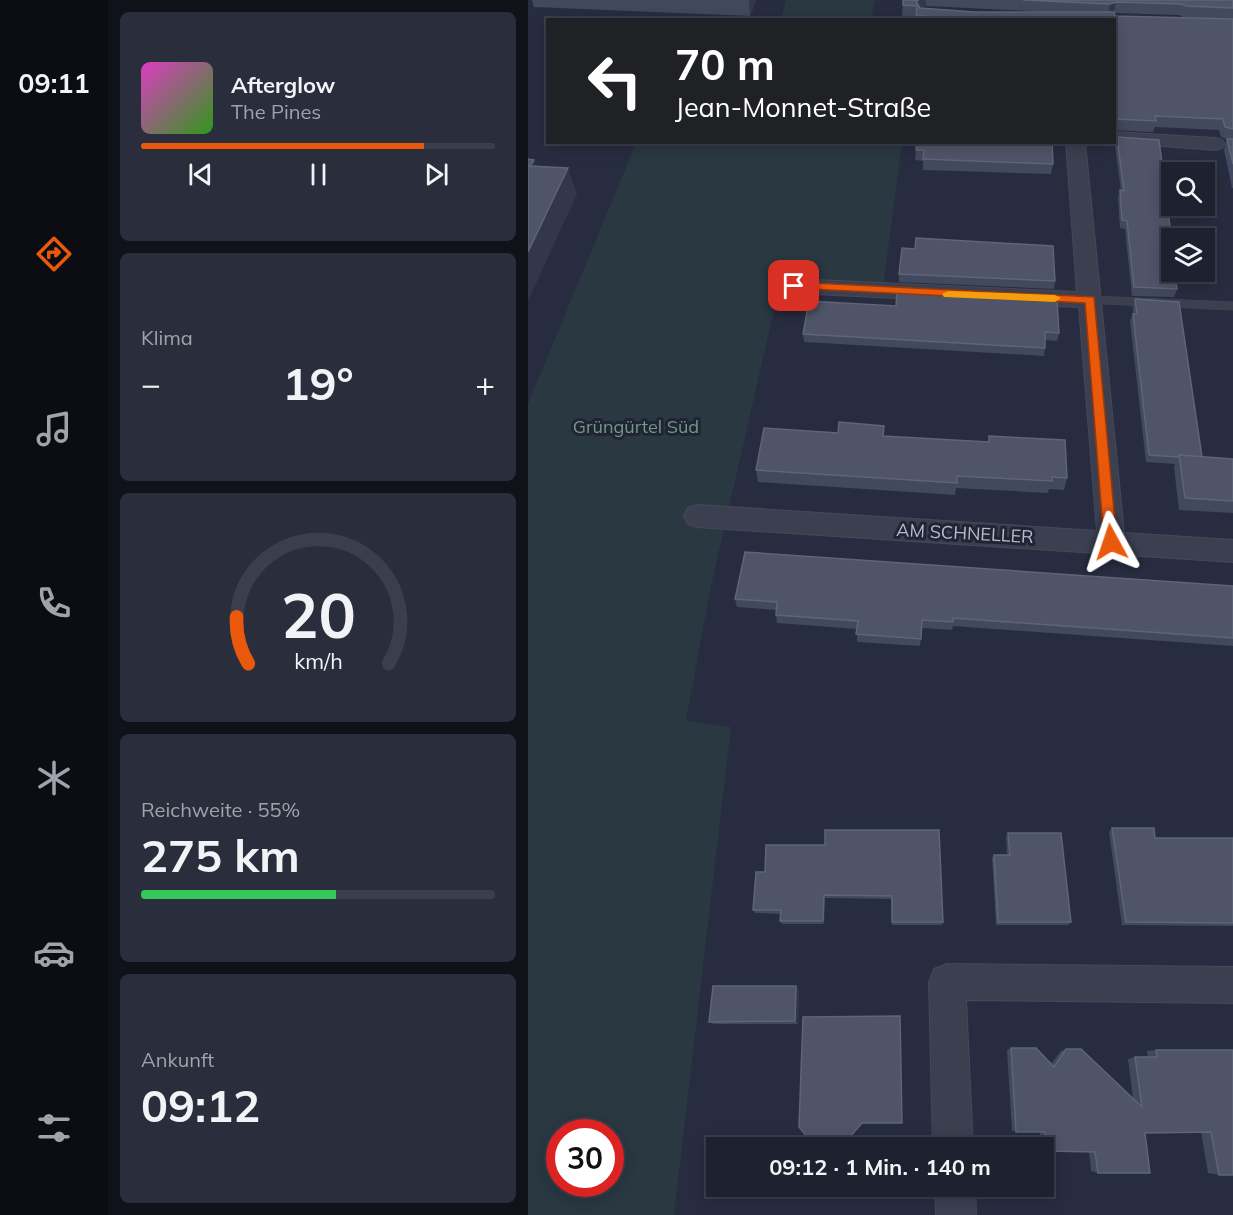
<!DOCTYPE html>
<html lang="de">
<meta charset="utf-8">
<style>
:root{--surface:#1d2130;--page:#2a2e3c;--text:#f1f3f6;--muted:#a0a3ab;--line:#3b3e4c;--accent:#ea580c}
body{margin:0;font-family:Mulish,sans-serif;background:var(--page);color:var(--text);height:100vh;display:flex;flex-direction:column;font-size:22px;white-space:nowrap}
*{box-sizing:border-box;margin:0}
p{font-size:20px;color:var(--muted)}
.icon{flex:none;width:33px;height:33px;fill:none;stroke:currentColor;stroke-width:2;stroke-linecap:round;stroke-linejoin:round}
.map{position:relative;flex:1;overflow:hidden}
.sheet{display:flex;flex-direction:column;gap:12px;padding:12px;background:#10121a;width:420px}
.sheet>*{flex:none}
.guide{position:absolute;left:18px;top:18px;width:570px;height:126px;border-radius:0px;box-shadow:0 3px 15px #0003,0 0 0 2px var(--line);background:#202124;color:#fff;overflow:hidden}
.fabs{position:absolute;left:633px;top:162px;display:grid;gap:12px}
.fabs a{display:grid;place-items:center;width:54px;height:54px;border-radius:0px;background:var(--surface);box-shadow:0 3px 15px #0003,0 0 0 2px var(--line);font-size:30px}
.speed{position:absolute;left:18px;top:1119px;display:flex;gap:12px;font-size:30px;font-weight:700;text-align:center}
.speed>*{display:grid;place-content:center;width:78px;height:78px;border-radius:50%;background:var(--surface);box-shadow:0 3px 15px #0003,0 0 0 2px var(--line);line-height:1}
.speed .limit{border:9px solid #d22;background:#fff;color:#111}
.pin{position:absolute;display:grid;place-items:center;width:51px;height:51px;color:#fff;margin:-26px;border-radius:12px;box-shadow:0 3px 9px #0006}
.me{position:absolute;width:66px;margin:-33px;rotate:355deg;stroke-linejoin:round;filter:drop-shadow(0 0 4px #0008)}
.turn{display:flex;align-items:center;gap:21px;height:126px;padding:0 30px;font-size:27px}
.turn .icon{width:78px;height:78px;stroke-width:2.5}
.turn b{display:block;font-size:42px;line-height:51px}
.big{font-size:45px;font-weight:700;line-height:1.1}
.sheet .widget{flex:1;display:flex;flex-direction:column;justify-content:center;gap:9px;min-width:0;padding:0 21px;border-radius:9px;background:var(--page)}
.sheet .dial{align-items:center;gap:0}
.dial svg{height:156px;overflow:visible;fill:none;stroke:var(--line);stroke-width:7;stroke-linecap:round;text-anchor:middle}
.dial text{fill:var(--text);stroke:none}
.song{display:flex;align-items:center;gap:18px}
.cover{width:72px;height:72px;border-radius:9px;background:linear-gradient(135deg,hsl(310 70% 55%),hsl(110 70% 35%))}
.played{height:6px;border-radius:3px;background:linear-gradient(90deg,var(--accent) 80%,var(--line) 80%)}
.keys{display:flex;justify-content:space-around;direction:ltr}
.heat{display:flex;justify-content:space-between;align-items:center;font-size:33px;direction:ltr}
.charge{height:9px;border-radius:4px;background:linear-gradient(90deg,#34c759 55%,var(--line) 0)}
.trip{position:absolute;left:178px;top:1137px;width:348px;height:60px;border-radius:0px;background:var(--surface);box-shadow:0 3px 15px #0003,0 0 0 2px var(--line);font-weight:700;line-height:60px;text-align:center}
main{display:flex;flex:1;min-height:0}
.tab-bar{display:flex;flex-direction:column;width:108px;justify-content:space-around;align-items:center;background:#0c0d13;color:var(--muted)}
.tab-bar .icon{width:42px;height:42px}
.tab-bar .active{color:var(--accent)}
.tab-bar b{font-size:27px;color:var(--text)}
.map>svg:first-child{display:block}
.green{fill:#293841;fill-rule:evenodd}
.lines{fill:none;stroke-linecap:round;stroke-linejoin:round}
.lane-casing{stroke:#454859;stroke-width:1}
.street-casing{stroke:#454859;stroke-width:2}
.lane{fill:#3b3f50;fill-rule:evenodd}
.street{fill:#3b3f50;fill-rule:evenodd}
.wall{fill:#42485d;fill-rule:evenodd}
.shaded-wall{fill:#32374d}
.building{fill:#4f5469;stroke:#5f6478;stroke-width:1.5}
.route{fill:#ea580c;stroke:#983908;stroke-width:1.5}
.slow{fill:#f59e0b}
.labels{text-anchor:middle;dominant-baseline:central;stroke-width:6;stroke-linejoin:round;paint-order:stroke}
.park-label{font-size:18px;fill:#709a83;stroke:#202435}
.street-label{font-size:18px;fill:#b8bbca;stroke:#202435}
</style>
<main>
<nav class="tab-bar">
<b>09:11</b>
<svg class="icon active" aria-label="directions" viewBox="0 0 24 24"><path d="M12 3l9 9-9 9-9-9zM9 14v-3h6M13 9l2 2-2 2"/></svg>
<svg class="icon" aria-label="music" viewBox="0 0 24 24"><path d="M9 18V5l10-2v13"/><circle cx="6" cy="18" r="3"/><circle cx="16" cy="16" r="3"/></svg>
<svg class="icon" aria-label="phone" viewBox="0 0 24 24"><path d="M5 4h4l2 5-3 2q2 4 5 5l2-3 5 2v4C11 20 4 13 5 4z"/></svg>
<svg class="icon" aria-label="climate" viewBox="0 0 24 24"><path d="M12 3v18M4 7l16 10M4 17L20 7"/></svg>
<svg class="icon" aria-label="car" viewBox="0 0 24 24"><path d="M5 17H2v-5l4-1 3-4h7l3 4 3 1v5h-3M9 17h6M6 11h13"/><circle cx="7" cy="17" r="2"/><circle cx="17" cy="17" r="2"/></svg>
<svg class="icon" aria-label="filters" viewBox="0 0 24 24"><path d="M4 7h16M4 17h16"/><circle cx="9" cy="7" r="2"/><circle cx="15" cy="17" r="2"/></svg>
</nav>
<section class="sheet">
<div class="widget">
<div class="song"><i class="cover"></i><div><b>Afterglow</b><p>The Pines</p></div></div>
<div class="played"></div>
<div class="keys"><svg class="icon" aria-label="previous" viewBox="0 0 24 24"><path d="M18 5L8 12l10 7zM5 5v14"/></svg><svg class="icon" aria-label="pause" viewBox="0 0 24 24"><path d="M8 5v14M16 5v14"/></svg><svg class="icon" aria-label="next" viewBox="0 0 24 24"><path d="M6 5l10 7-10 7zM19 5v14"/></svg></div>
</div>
<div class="widget"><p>Klima</p>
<div class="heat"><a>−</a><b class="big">19°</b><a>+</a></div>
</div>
<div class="widget dial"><svg viewBox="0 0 100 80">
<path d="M14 69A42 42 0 1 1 86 69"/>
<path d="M14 69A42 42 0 0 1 8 45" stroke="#ea580c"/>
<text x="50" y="56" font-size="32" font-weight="700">20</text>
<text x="50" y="72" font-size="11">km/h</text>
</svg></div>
<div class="widget"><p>Reichweite · 55%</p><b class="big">275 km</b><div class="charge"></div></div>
<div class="widget"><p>Ankunft</p><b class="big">09:12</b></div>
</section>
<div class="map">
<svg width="705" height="1215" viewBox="0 0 705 1215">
<rect width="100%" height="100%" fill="#272c40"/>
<g class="green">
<path d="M258,0H347L343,19H253Z"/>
<path d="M108,143H374L355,288L252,284L183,586L158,721L203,727L146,1215H0V404ZM32,1132H82V1184H32Z"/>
</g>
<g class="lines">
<g class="lane-casing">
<path id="lane" d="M562,296L705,302V310L558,303V297Z"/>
</g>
<g class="street-casing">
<g id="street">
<path d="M586,132L687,138L694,140L697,144L694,148L687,150L581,142H586Z"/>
<path d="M538,142H557L596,533L705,540V562L169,527L160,524L156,516L160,508L169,505L569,531L551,307L266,293L258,291L255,286L258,281L266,279L549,292Z"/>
<path d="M419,964L705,967V1003L438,1000L445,1148H405L401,982L406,969Z"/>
<path d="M407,1186H447L448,1215H408Z"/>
</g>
</g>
<use href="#lane" class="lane"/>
<use href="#street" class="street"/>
</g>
<g class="wall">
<path d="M4,0H228L222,16L6,7Z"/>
<path d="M375,0H705V188H704L696,150L699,139L693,137L691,130L627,127L625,132L586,130V20H388V16H374ZM398,6L522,12H447L394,8ZM586,13L651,15L655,17L701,19L587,16Z"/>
<path d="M589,137L643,243L652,276L648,284L649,289L646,297L604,296L597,229L592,228L590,199L592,190L593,191L587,145Z"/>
<path d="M388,150L525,164L523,174L395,170V161L387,160Z"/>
<path d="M371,274L527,281L526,289L371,282Z"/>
<path d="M607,299L674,457L705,459V513L651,510L646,467L647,464L618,462L602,321L605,314V307Z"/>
<path d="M281,301L531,333L529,341L517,340V348L516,356L276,342L275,334Z"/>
<path d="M356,426V436L460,442L461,436L539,478L536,490L521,489L520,493L428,488L427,495L230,482L228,470Z"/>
<path d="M705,586V646L425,626L424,630L394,628L392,646L329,642V629L249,623L248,615V610L209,607L207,599Z"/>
<path d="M584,828L627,838H705V926L594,925L581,832Z"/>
<path d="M480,833L543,922L540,925H468L464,858L466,855H479L478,837Z"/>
<path d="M297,845L415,922L414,925H364L363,899L297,898L296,924H254L252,921V914L227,913L225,910Z"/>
<path d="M268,986L271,990L270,1024H186L181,1022Z"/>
<path d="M483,1048L523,1064L533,1051L538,1049L605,1098L600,1059L607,1057H620L619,1051L628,1050H705L691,1175L680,1173L673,1132L617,1133L570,1173L563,1171L561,1152L516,1151V1148H513L512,1132L484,1131L479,1050Z"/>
</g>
<g class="shaded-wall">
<path d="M221,0H228L222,16Z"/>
<path d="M391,0H398V6L389,11L388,1Z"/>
<path d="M588,2L586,13L580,15L582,4Z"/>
<path d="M6,160L15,186L2,166Z"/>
<path d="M40,168L49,194L0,301V252Z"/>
<path d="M296,895L297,898L296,924L295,921Z"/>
<path d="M268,986L271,990L270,1024L267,1021Z"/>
</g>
<g class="building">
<path d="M375,0H391L388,1L392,8L447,12H586L587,16L705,19V129L697,127L695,119L627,116L628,121L588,119L586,110V20H398V16H388L389,6L375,5Z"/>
<path d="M495,0H705V8L658,6L654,4L588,2L582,4Z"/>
<path d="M589,137L631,140L644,243V272H651L652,276H647L649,289L606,287L599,221L594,220L592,190L596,191Z"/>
<path d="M699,139H705V164Z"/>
<path d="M389,142H524L525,164L395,159L396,150H388Z"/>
<path d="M0,159L6,160L2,166L40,168L0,252Z"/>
<path d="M388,238L525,246L527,281L371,274L374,248L387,249Z"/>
<path d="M369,292L529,300L531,333L517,332V348L275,334L281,301L368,306Z"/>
<path d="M607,299L651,302L674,457L651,455L650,457L621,455L605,314H609Z"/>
<path d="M311,422L356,426L355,436L461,442V436L537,440L539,478L524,477V481L429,476V483L228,470L236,428L310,433Z"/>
<path d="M651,455L705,459V501L657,498Z"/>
<path d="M217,552L705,586V638L425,618V622L394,620L393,639L328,634L330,621L248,615L249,602L207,599Z"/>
<path d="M584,828H626L627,838H705V923L598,922Z"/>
<path d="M297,830H411L415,922H364V896L296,895L295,921H252L253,910H225L228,872H237L238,845H297Z"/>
<path d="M480,833H533L543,922H470L466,855H482Z"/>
<path d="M185,986H268L267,1021L181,1022Z"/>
<path d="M372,1016L374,1123H334L312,1148H288L271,1127L275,1017Z"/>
<path d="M483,1048H508L526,1067L538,1049H553L614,1107L607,1057H629L628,1050H705V1175H691L683,1132L617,1133L622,1173H570L567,1152L518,1151L517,1132H488Z"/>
</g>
<path class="route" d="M266,282L566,297L589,542L587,545L583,547L576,542L557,303L262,288V283Z"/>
<path class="slow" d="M420,291L527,295L533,298L527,302L416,297L414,294Z"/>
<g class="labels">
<g class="park-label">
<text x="108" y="426">Grüngürtel Süd</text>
</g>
<g class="street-label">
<text transform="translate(437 533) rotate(3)">AM SCHNELLER</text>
</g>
</g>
</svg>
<div class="fabs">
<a><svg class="icon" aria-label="search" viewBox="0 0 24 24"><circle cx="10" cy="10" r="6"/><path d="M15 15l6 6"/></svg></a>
<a><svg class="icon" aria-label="layers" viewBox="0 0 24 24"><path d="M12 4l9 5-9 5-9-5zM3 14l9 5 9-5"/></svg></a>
</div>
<div class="speed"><div class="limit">30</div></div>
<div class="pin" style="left:266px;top:286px;background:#d93025"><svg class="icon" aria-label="arrive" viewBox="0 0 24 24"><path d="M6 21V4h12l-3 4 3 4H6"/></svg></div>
<svg class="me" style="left:583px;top:542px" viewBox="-20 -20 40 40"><path d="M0-17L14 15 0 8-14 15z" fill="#ea580c" stroke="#fff" stroke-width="4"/></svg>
<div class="trip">09:12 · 1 Min. · 140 m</div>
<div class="guide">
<div class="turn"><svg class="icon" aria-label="left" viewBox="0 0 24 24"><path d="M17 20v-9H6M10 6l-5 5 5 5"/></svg><div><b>70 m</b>Jean-Monnet-Straße</div></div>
</div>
</div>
</main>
